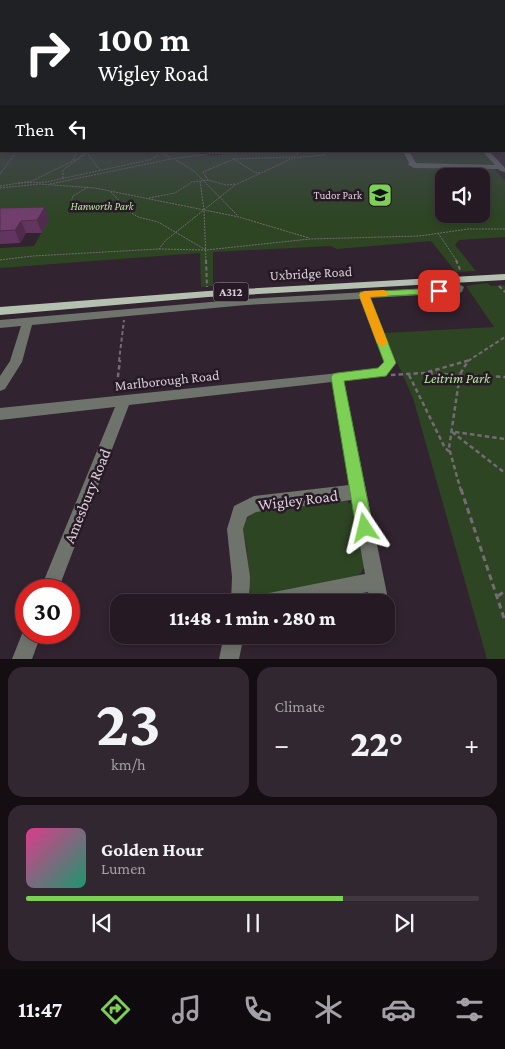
<!DOCTYPE html>
<meta charset="utf-8">
<style>
:root{--surface:#251a23;--page:#312730;--text:#f1f3f6;--muted:#a3a1a6;--line:#423841;--accent:#7cd155}
body{margin:0;font-family:"Crimson Pro",serif;background:var(--page);color:var(--text);height:100vh;display:flex;flex-direction:column;font-size:19px;white-space:nowrap}
*{box-sizing:border-box;margin:0}
p{font-size:16px;color:var(--muted)}
.icon{flex:none;width:28px;height:28px;fill:none;stroke:currentColor;stroke-width:2;stroke-linecap:round;stroke-linejoin:round}
.map{position:relative;height:659px;overflow:hidden}
.panel{display:flex;flex-direction:column;gap:8px;padding:8px;background:#140e13;flex:1}
.panel>*{flex:none}
.guide{position:absolute;left:0px;top:0px;width:505px;height:152px;box-shadow:0 2px 8px #0003,0 0 0 1px var(--line);background:#202124;color:#fff;overflow:hidden}
.buttons{position:absolute;left:435px;top:168px;display:grid;gap:10px}
.buttons a{display:grid;place-items:center;width:55px;height:55px;border-radius:10px;background:var(--surface);box-shadow:0 2px 8px #0003,0 0 0 1px var(--line);font-size:25px}
.speed{position:absolute;left:15px;top:579px;display:flex;gap:10px;font-size:25px;font-weight:700;text-align:center}
.speed>*{display:grid;place-content:center;width:65px;height:65px;border-radius:50%;background:var(--surface);box-shadow:0 2px 8px #0003,0 0 0 1px var(--line);line-height:1}
.speed .limit{border:8px solid #d22;background:#fff;color:#111}
.pin{position:absolute;display:grid;place-items:center;width:42px;height:42px;color:#fff;margin:-21px;border-radius:10px;box-shadow:0 2px 8px #0006}
.me{position:absolute;width:55px;margin:-28px;rotate:350deg;stroke-linejoin:round;filter:drop-shadow(0 0 4px #0008)}
.turn{display:flex;align-items:center;gap:18px;height:105px;padding:0 15px;font-size:22px}
.turn .icon{width:65px;height:65px;stroke-width:2.5}
.turn b{display:block;font-size:35px;line-height:42px}
.then{display:flex;align-items:center;height:48px;padding:0 15px;background:#0003;gap:10px;font-size:19px}
.big{font-size:38px;font-weight:800;line-height:1.1}
.panel .widget{flex:1;display:flex;flex-direction:column;justify-content:center;gap:8px;min-width:0;padding:0 18px;border-radius:15px;background:var(--page)}
.panel .dial{align-items:center;gap:0}
.dial b{font-size:65px;line-height:1}
.song{display:flex;align-items:center;gap:15px}
.cover{width:60px;height:60px;border-radius:8px;background:linear-gradient(135deg,hsl(330 70% 55%),hsl(160 70% 35%))}
.played{height:5px;border-radius:2px;background:linear-gradient(90deg,var(--accent) 70%,var(--line) 70%)}
.keys{display:flex;justify-content:space-around;direction:ltr}
.heat{display:flex;justify-content:space-between;align-items:center;font-size:28px;direction:ltr}
.panel .tiles{flex:1;display:grid;gap:8px;grid-template-columns:1fr 1fr}
.widget:last-child{grid-column:span 2}
.trip{position:absolute;left:110px;top:594px;width:285px;height:50px;border-radius:15px;background:var(--surface);box-shadow:0 2px 8px #0003,0 0 0 1px var(--line);font-weight:800;line-height:50px;text-align:center}
.menu{display:flex;height:80px;justify-content:space-around;align-items:center;background:#0f0a0e;color:var(--muted)}
.menu .icon{width:35px;height:35px}
.menu .selected{color:var(--accent)}
.menu b{font-size:22px;color:var(--text)}
.map>svg:first-child{display:block}
.green{fill:#2d4523;fill-rule:evenodd}
.lines{fill:none;stroke-linecap:round;stroke-linejoin:round}
.river{fill:#250222;fill-rule:evenodd}
.path-far3{stroke:#766a74;stroke-width:1;stroke-dasharray:2 1;stroke-linecap:butt}
.path-far2{stroke:#766a74;stroke-width:2;stroke-dasharray:4 2.5;stroke-linecap:butt}
.path-far1{stroke:#766a74;stroke-width:2.5;stroke-dasharray:4.5 3;stroke-linecap:butt}
.path{stroke:#766a74;stroke-width:3;stroke-dasharray:6 4;stroke-linecap:butt}
.minor{fill:#6e746c;fill-rule:evenodd}
.major{fill:#b5c1b0;fill-rule:evenodd}
.wall{fill:#62355e}
.shaded-wall{fill:#502b4c}
.building{fill:#723e6d;stroke:#502b4c}
.route{fill:#7cd155;stroke:#518837}
.slow{fill:#f59e0b}
.labels{text-anchor:middle;dominant-baseline:central;stroke-width:5;stroke-linejoin:round;paint-order:stroke}
.far-poi-label{font-size:11px;fill:#dad0d8;stroke:#271925;text-anchor:end}
.far-park-label{font-size:11px;font-style:italic;fill:#b1ed99;stroke:#271925}
.shield{fill:#271925;stroke:#a499a2;stroke-width:1}
.shield-label{font-size:12px;font-weight:bold;fill:#dad0d8}
.street-label{font-size:14px;fill:#dad0d8;stroke:#271925}
.park-label{font-size:14px;font-style:italic;fill:#b1ed99;stroke:#271925}
.near-street-label{font-size:16px;fill:#dad0d8;stroke:#271925}
</style>
<div class="map">
<svg width="505" height="659" viewBox="0 0 505 659">
<rect width="100%" height="100%" fill="#31232f"/>
<g class="green">
<path d="M0,126L1,151H403L410,167L494,169L505,181V237L459,240L455,245L476,271L456,272L431,241L337,249L330,246L213,252V286L201,287L200,253L0,268V248L34,246L49,219L0,221ZM444,176H481V214H444Z"/>
<path d="M409,151H483L496,166L417,165Z"/>
<path d="M487,283L491,286L505,285V659H487L413,398L384,333L494,327L466,286Z"/>
<path d="M339,500L347,501L356,509L366,564L361,573L355,578L259,598L251,593L248,586L247,550L243,530L245,520L257,510Z"/>
</g>
<g class="lines">
<path class="river" d="M230,151C223,156 203,157 197,152Z"/>
<g class="path-far3">
<path d="M89,151V156L100,170"/>
<path d="M161,151L171,159"/>
<path d="M234,159L294,157L299,151"/>
<path d="M73,160L77,151"/>
<path d="M176,160L194,171L238,216"/>
<path d="M0,174L17,151"/>
<path d="M63,178V170L88,152"/>
<path d="M18,183L46,182L149,160L156,157L158,152"/>
<path d="M50,184L171,159L207,154L262,151"/>
<path d="M235,184L226,185L208,180L203,172L234,159L254,172L260,173"/>
<path d="M0,186L32,181L79,158L86,151"/>
<path d="M88,187L73,196L70,205L79,210L130,212"/>
<path d="M0,188L39,184L95,188L239,217L309,238"/>
<path d="M111,192L129,211L138,217L158,222L206,250"/>
<path d="M149,198L175,193L192,182L200,181"/>
<path d="M438,233L457,261"/>
<path d="M159,249L206,250L310,239L419,236L469,229H505"/>
<path d="M0,260L33,256L159,249L165,241L235,185L293,158L324,155V151"/>
<path d="M206,261L204,210L200,181L208,180"/>
</g>
<g class="path-far2">
<path d="M206,260L207,287"/>
<path d="M456,260L461,272"/>
<path d="M499,286L505,292"/>
<path d="M119,361L124,320"/>
<path d="M468,361L505,337"/>
</g>
<g class="path-far1">
<path d="M428,372L470,360"/>
<path d="M391,375L424,373L505,377"/>
<path d="M409,375L445,448L450,452"/>
<path d="M116,392L120,360"/>
<path d="M452,432L505,473"/>
<path d="M455,432L505,439"/>
<path d="M461,491L449,448L460,374L468,361"/>
</g>
<g class="path">
<path d="M461,489L505,621"/>
<path d="M498,596L505,591"/>
</g>
<g class="minor">
<path d="M504,149L505,153L494,151H504Z"/>
<path d="M403,151H409L416,163L495,165L482,151H489L505,168V172L501,171L498,169L414,168L408,165L409,163Z"/>
<path d="M459,284L464,287L462,292L458,293L370,298L396,363L386,376L344,381L388,599L386,604V602H371L368,592L314,602H260L262,595L269,593L365,574L352,500L256,512L247,517L243,529L250,577L249,602H231L232,577L227,529L234,506L254,496L349,485L332,382L129,405L58,590H40L115,407L0,420V408L378,369L384,362L360,299L246,305L32,325L22,362L5,389L0,391V376L10,361L21,326L0,328V320L246,299L454,287Z"/>
<path d="M26,624V632H42L32,659H12Z"/>
<path d="M224,635H244L239,659H219Z"/>
</g>
<path class="major" d="M505,274V280L208,297L0,315V307L208,291Z"/>
</g>
<g class="wall">
<rect x="504" y="130" width="1" height="18"/>
<path d="M45,207L49,219L42,233H26L20,243L0,244V208Z"/>
</g>
<g class="shaded-wall">
<path d="M45,207L49,219L42,233L37,220Z"/>
<path d="M21,221L26,233L20,243L15,230Z"/>
</g>
<g class="building">
<rect x="504" y="130" width="1" height="9"/>
<path d="M45,207L37,220L21,221L15,230L0,231V208Z"/>
</g>
<linearGradient id="sky" x2="0" y2="1"><stop stop-color="#1b131a"/><stop offset="0.58" stop-color="#484558"/><stop offset="1" stop-color="#484558" stop-opacity="0"/></linearGradient>
<rect width="505" height="218" fill="url(#sky)"/>
<path class="route" d="M439,288L444,291L443,293L370,297L396,363L386,376L344,381L373,528L371,534L365,537L359,534L356,528L331,377L333,374L337,373L378,368L384,362L359,295L360,292Z"/>
<path class="slow" d="M384,290L389,294L387,296L370,297L388,343L382,347L377,343L359,295L364,291Z"/>
<defs>
<g id="school-square" transform="scale(1.25)"><rect x="-9" y="-9" width="18" height="18" rx="4" fill="#7cd155" stroke="#271925"/><path d="M0-5L7-2L0 1L-7-2ZM-4 1L0 2.5L4 1V4Q0 6-4 4Z" fill="#111"/></g>
</defs>
<g fill-rule="evenodd">
<use href="#school-square" x="380" y="195"/>
</g>
<g class="labels">
<g class="far-poi-label">
<text x="362" y="195">Tudor Park</text>
</g>
<g class="far-park-label">
<text x="102" y="206">Hanworth Park</text>
</g>
<rect class="shield" x="213.5" y="282.5" width="35" height="19" rx="4"/>
<g class="shield-label">
<text x="231" y="292">A312</text>
</g>
<g class="street-label">
<text transform="translate(311 273) rotate(-3)">Uxbridge Road</text>
<text transform="translate(167 380) rotate(-6)">Marlborough Road</text>
</g>
<g class="park-label">
<text x="457" y="378">Leitrim Park</text>
</g>
<g class="near-street-label">
<text transform="translate(87 496) rotate(-68)">Amesbury Road</text>
<text transform="translate(298 500) rotate(-7)">Wigley Road</text>
</g>
</g>
</svg>
<div class="buttons">
<a><svg class="icon" aria-label="sound" viewBox="0 0 24 24"><path d="M4 9h4l5-4v14l-5-4H4zM17 9q2 3 0 6"/></svg></a>
</div>
<div class="speed"><div class="limit">30</div></div>
<div class="pin" style="left:439px;top:291px;background:#d93025"><svg class="icon" aria-label="arrive" viewBox="0 0 24 24"><path d="M6 21V4h12l-3 4 3 4H6"/></svg></div>
<svg class="me" style="left:365px;top:528px" viewBox="-20 -20 40 40"><path d="M0-17L14 15 0 8-14 15z" fill="#7cd155" stroke="#fff" stroke-width="4"/></svg>
<div class="trip">11:48 · 1 min · 280 m</div>
<div class="guide">
<div class="turn"><svg class="icon" aria-label="right" viewBox="0 0 24 24"><path d="M7 20v-9h11M14 6l5 5-5 5"/></svg><div><b>100 m</b>Wigley Road</div></div>
<div class="then">Then<svg class="icon" aria-label="left" viewBox="0 0 24 24"><path d="M17 20v-9H6M10 6l-5 5 5 5"/></svg></div>
</div>
</div>
<section class="panel">
<div class="tiles">
<div class="widget dial"><b>23</b><p>km/h</p></div>
<div class="widget"><p>Climate</p>
<div class="heat"><a>−</a><b class="big">22°</b><a>+</a></div>
</div>
<div class="widget">
<div class="song"><i class="cover"></i><div><b>Golden Hour</b><p>Lumen</p></div></div>
<div class="played"></div>
<div class="keys"><svg class="icon" aria-label="previous" viewBox="0 0 24 24"><path d="M18 5L8 12l10 7zM5 5v14"/></svg><svg class="icon" aria-label="pause" viewBox="0 0 24 24"><path d="M8 5v14M16 5v14"/></svg><svg class="icon" aria-label="next" viewBox="0 0 24 24"><path d="M6 5l10 7-10 7zM19 5v14"/></svg></div>
</div>
</div>
</section>
<nav class="menu">
<b>11:47</b>
<svg class="icon selected" aria-label="directions" viewBox="0 0 24 24"><path d="M12 3l9 9-9 9-9-9zM9 14v-3h6M13 9l2 2-2 2"/></svg>
<svg class="icon" aria-label="music" viewBox="0 0 24 24"><path d="M9 18V5l10-2v13"/><circle cx="6" cy="18" r="3"/><circle cx="16" cy="16" r="3"/></svg>
<svg class="icon" aria-label="phone" viewBox="0 0 24 24"><path d="M5 4h4l2 5-3 2q2 4 5 5l2-3 5 2v4C11 20 4 13 5 4z"/></svg>
<svg class="icon" aria-label="climate" viewBox="0 0 24 24"><path d="M12 3v18M4 7l16 10M4 17L20 7"/></svg>
<svg class="icon" aria-label="car" viewBox="0 0 24 24"><path d="M5 17H2v-5l4-1 3-4h7l3 4 3 1v5h-3M9 17h6M6 11h13"/><circle cx="7" cy="17" r="2"/><circle cx="17" cy="17" r="2"/></svg>
<svg class="icon" aria-label="filters" viewBox="0 0 24 24"><path d="M4 7h16M4 17h16"/><circle cx="9" cy="7" r="2"/><circle cx="15" cy="17" r="2"/></svg>
</nav>
